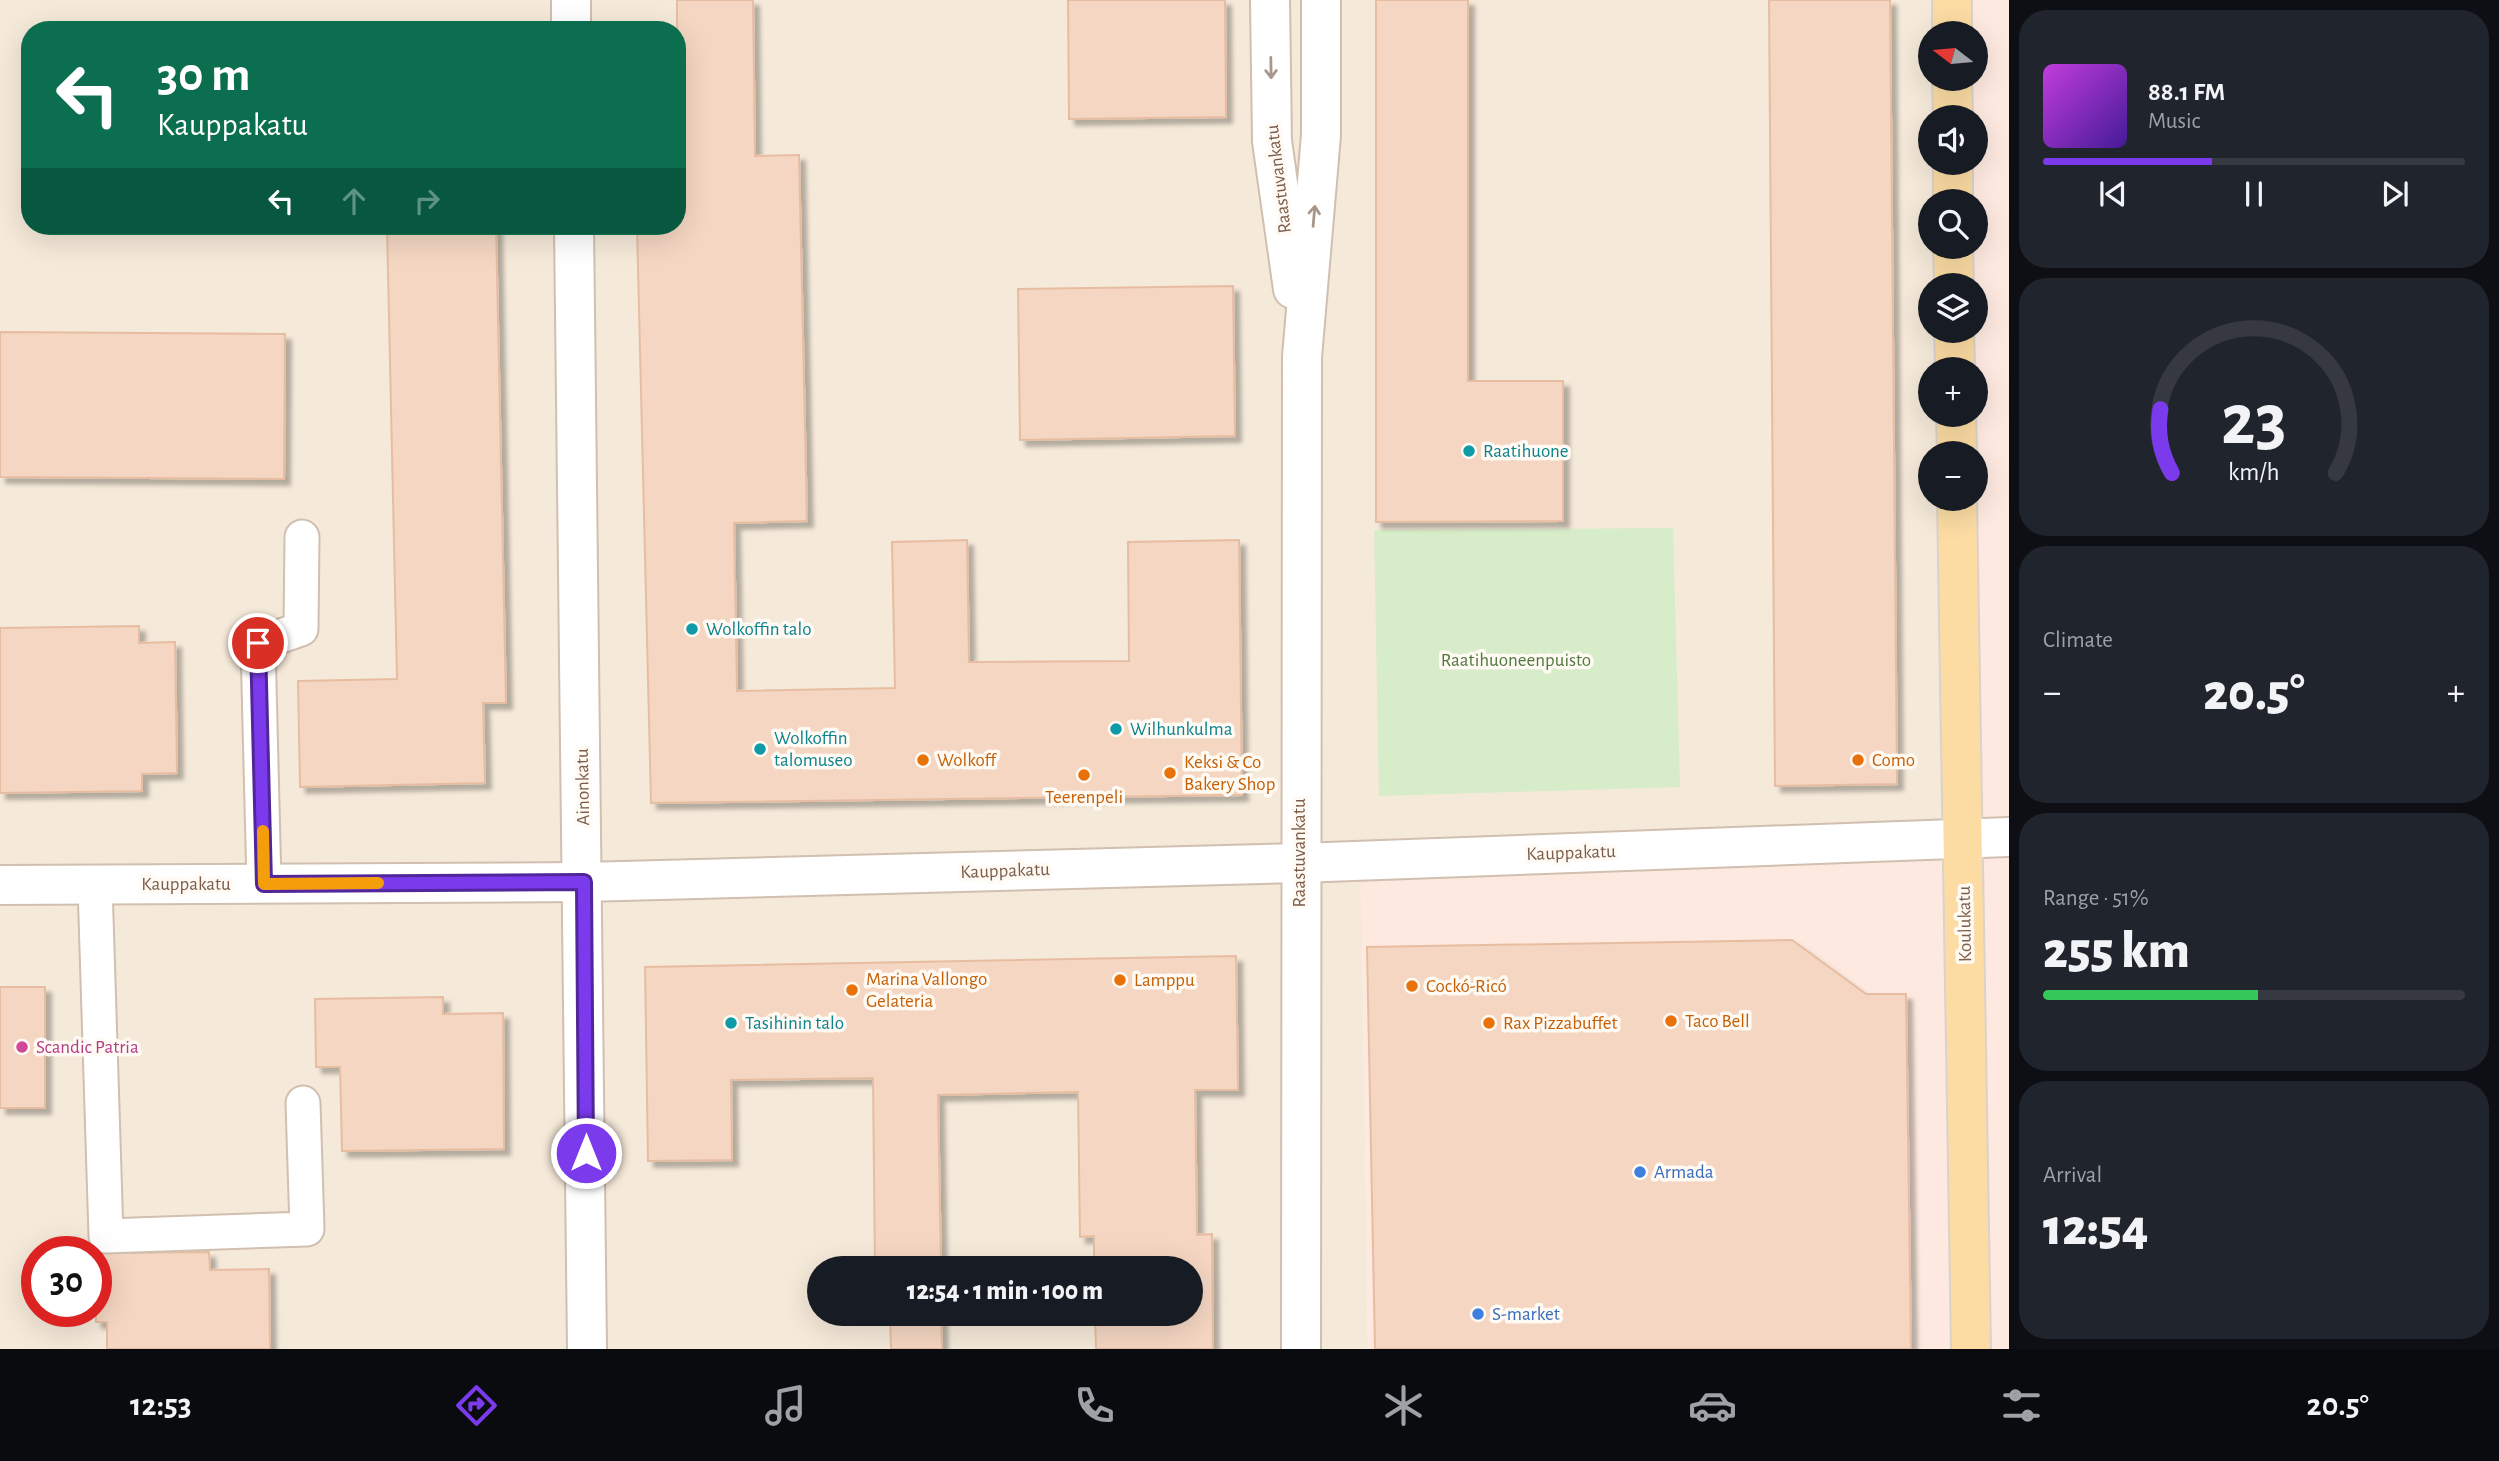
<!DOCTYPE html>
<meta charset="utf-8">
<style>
:root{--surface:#171b24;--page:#20242c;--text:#f1f3f6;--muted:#9ea1a6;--line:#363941;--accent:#7c3aed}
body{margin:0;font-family:"Alegreya Sans",sans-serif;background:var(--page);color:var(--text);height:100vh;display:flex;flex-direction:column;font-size:26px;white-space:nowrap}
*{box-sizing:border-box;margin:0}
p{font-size:23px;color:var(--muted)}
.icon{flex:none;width:38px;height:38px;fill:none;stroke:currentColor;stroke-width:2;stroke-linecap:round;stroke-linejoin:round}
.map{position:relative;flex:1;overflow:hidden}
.details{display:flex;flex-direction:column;gap:10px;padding:10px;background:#0d0f14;width:490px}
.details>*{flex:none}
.guide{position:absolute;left:21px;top:21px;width:665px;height:214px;border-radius:28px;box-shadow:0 7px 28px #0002;background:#0b6e4f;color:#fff;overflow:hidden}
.needle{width:46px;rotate:286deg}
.tools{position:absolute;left:1918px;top:21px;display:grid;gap:14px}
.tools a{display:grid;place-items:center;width:70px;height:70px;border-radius:50%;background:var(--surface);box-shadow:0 7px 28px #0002;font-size:35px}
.speed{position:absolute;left:21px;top:1236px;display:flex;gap:14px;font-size:35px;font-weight:700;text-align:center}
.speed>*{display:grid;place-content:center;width:91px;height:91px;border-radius:50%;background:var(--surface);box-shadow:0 7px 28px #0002;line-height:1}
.speed .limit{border:10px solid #d22;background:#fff;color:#111}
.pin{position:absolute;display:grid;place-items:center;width:60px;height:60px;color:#fff;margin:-30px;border:4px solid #fff;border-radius:50%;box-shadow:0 2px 7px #0007}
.me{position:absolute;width:77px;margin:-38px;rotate:0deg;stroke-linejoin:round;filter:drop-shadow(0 0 5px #0008)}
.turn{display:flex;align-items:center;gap:24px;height:147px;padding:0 21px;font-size:32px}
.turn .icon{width:91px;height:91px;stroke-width:2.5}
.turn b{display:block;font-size:49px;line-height:60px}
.lanes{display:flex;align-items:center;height:66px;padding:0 21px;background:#0003;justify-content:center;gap:35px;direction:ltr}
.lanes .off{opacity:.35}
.big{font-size:52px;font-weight:800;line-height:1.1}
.details .tile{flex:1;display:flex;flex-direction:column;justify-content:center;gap:10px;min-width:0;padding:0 24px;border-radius:28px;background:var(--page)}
.details .dial{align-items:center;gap:0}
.dial svg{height:182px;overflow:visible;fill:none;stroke:var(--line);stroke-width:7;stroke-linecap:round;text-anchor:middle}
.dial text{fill:var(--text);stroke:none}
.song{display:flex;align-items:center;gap:21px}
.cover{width:84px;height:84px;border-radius:10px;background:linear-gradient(135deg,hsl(290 70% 55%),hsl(260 70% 35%))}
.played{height:7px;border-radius:4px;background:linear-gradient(90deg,var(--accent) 40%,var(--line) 40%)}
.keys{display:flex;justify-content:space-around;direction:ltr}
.heat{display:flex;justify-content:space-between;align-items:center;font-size:38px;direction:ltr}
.charge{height:10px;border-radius:5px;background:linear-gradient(90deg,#34c759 51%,var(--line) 0)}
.trip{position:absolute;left:807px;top:1256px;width:396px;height:70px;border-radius:35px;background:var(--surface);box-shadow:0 7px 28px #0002;font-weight:800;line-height:70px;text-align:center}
.menu{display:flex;height:112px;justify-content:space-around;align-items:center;background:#090b0e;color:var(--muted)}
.menu .icon{width:49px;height:49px}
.menu .on{color:var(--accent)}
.menu b{font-size:32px;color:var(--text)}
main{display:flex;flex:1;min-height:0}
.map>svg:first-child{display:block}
.residential{fill:#f5e9d9;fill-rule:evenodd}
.commercial{fill:#fde9df}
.green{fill:#d7ecc8}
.building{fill:#f4d6c2;stroke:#e7bda2;stroke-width:2;filter:url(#shadow)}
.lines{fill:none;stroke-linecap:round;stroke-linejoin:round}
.service-casing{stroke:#d1bfaf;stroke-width:37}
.pedestrian-casing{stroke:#d1bfaf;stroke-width:42}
.minor-casing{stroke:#d1bfaf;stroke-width:42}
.primary-casing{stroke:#dad2cd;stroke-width:42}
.service{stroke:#fff;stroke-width:33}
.pedestrian{stroke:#fff;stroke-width:38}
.minor{stroke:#fff;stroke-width:38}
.primary{stroke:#fcdca3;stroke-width:38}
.oneway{stroke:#a9968b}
.route-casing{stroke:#51269a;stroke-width:18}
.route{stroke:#7c3aed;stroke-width:12}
.slow{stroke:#f59e0b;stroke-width:12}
.culture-dot{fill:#0f9aa8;stroke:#fffaf3;stroke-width:2.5}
.food-dot{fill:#e8710a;stroke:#fffaf3;stroke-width:2.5}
.hotel-dot{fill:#d1479c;stroke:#fffaf3;stroke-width:2.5}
.shop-dot{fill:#3f7fe0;stroke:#fffaf3;stroke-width:2.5}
.labels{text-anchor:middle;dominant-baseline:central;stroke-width:7;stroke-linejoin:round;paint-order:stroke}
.street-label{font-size:19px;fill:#7b5d4c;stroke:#fffaf3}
.culture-label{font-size:19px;fill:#0d838f;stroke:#fffaf3;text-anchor:start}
.park-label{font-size:19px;fill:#517a41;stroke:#fffaf3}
.food-label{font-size:19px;fill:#c56008;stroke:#fffaf3;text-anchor:start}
.hotel-label{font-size:19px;fill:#b23c85;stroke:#fffaf3;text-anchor:start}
.shop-label{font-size:19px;fill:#366cbe;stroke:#fffaf3;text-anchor:start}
</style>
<main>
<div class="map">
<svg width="2009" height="1349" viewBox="0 0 2009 1349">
<defs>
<filter id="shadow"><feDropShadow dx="6" dy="6" stdDeviation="2" flood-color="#0004"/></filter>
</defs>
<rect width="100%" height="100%" fill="#fdf6eb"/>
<path class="residential" d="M0,0H1952V33H1930V79H1952L1953,117H1930V163H1953V201H1930V247H1953L1954,285H1930V331H1954L1955,369H1930V415H1956L1957,453H1930V499H1957L1963,838L1361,860L1368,1349H0ZM30,30H677V226H30ZM37,1251H96V1311H37ZM819,1269H1190V1314H819Z"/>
<path class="commercial" d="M1952,0H2009V1349H1368L1361,860L1963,838L1976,453L1956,415H1976V369H1955L1954,331H1976V285H1954L1953,247H1976V201H1953V163H1976V117H1953L1952,79H1976V33H1952Z"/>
<path class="green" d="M1673,528L1680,787L1379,796L1374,530Z"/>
<g class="building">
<path d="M677,0H753L755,156L799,155L807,521L734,523L737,691L895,688L892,542L967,540L969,662L1129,661L1128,542L1239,540L1242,795L651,803L637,226H677Z"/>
<path d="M1068,0H1225L1226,117L1069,119Z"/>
<path d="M1376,0H1468V381H1563V521L1376,522Z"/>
<path d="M1769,0H1890L1897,784L1775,786Z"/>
<path d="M387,226H496L506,703H483L485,783L300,787L298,681L397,679Z"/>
<path d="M1233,286L1235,436L1020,440L1018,289Z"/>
<path d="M0,332L285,334L284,479L0,477Z"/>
<path d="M139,626V643L175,642L177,773L142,774V791L0,793V628Z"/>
<path d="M1792,940L1866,994H1906L1911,1349H1375L1367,947Z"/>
<path d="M1236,956L1238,1090H1195L1197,1235L1212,1234L1213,1349H1096L1095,1314H1190V1269H1094V1236L1080,1237L1078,1092L938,1095L941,1269H875L873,1078L731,1080L732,1160L648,1161L645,967Z"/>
<rect x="0" y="987" width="45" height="121"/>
<path d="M443,997V1014L503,1013L504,1149L342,1151L340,1067H316L315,999Z"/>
<path d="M209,1252L210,1270L269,1269L270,1349H107V1322H96V1253Z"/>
<path d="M890,1314H941L942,1349H891Z"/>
</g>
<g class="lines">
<g class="service-casing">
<g id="service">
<path d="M264,884L258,644L301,629L302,537"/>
<path d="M95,885L106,1236L307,1229L303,1103"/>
</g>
</g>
<g class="pedestrian-casing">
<path id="pedestrian" d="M584,882L1299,863L2009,837"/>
</g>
<g class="minor-casing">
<g id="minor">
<path d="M571,0V30"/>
<path d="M1270,0L1272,141L1293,289"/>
<path d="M574,226L587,1349"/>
<path d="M0,885L584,882"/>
<path d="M1301,1349L1302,357L1321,135V0"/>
</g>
</g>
<g class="primary-casing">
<g id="primary">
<path d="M1952,0V33"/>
<path d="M1952,79L1953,117"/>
<path d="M1953,163V201"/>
<path d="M1953,247L1954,285"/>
<path d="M1954,331L1955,369"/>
<path d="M1956,415L1957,453"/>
<path d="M1957,499L1971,1349"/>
</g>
</g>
<use href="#service" class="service"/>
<use href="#pedestrian" class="pedestrian"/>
<use href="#minor" class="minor"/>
<use href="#primary" class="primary"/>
</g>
<defs><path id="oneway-shaft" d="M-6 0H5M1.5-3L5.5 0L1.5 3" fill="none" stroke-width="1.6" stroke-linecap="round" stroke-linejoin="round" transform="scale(1.75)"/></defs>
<g class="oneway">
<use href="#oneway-shaft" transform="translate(1271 68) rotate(89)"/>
<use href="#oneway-shaft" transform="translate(1314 216) rotate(-85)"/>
</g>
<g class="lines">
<g class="route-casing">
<path id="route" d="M258,643L264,884L584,882L586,1153"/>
</g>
<use href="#route" class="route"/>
<path class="slow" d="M263,831L264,884L378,883"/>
</g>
<g class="culture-dot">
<circle cx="1469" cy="451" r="7"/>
<circle cx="692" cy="629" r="7"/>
<circle cx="1116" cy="729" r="7"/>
<circle cx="760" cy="749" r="7"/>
<circle cx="731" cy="1023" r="7"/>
</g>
<g class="food-dot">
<circle cx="923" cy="760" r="7"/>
<circle cx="1858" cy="760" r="7"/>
<circle cx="1170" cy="773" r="7"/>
<circle cx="1084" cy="775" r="7"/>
<circle cx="1120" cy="980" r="7"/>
<circle cx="1412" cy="986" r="7"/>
<circle cx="852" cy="990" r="7"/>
<circle cx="1671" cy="1021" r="7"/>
<circle cx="1489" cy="1023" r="7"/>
</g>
<circle class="hotel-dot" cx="22" cy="1047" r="7"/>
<g class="shop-dot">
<circle cx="1640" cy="1172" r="7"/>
<circle cx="1478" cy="1314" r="7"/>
</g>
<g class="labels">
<g class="street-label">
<text transform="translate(1279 179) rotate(-97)">Raastuvankatu</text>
<text transform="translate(583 787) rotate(-91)">Ainonkatu</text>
<text transform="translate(1299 853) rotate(-90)">Raastuvankatu</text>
<text transform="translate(1571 853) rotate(-2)">Kauppakatu</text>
<text transform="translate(1005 871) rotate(-2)">Kauppakatu</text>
<text x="186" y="884">Kauppakatu</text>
<text transform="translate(1965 924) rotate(-91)">Koulukatu</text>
</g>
<g class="culture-label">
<text x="1483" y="451">Raatihuone</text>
<text x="706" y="629">Wolkoffin talo</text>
<text x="1130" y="729">Wilhunkulma</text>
<text x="774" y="738">Wolkoffin<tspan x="774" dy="22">talomuseo</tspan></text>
<text x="745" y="1023">Tasihinin talo</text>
</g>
<g class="park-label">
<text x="1516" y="660">Raatihuoneenpuisto</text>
</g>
<g class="food-label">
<text x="937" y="760">Wolkoff</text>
<text x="1872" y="760">Como</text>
<text x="1184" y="762">Keksi &amp; Co<tspan x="1184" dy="22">Bakery Shop</tspan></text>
<text x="1084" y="797" text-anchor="middle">Teerenpeli</text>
<text x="866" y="979">Marina Vallongo<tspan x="866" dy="22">Gelateria</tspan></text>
<text x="1134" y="980">Lamppu</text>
<text x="1426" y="986">Cockó-Ricó</text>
<text x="1685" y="1021">Taco Bell</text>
<text x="1503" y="1023">Rax Pizzabuffet</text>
</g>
<g class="hotel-label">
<text x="36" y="1047">Scandic Patria</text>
</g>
<g class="shop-label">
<text x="1654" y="1172">Armada</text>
<text x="1492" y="1314">S-market</text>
</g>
</g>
</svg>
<div class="tools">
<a><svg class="needle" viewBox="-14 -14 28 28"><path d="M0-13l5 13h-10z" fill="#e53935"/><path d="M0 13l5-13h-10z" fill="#9ea1a6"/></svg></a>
<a><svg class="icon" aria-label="sound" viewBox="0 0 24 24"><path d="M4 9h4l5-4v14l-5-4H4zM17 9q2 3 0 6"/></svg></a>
<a><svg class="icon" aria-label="search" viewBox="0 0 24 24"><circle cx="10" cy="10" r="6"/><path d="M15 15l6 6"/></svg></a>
<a><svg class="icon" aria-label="layers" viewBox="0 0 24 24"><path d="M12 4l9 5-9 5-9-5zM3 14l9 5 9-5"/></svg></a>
<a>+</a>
<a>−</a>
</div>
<div class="speed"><div class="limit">30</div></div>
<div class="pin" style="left:258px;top:643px;background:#d93025"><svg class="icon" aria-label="arrive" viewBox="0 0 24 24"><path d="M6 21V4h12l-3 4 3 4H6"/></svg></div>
<svg class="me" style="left:586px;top:1153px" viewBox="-20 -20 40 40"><circle r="17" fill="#7c3aed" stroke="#fff" stroke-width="3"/><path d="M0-11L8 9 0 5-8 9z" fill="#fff"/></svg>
<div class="trip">12:54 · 1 min · 100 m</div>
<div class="guide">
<div class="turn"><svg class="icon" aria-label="left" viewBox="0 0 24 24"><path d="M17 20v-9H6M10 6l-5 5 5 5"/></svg><div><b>30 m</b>Kauppakatu</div></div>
<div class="lanes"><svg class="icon" aria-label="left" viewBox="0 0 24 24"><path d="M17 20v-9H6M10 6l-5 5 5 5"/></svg><svg class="icon off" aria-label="ahead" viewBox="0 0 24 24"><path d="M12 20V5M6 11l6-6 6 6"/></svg><svg class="icon off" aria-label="right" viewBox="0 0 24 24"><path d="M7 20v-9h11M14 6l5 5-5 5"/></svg></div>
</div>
</div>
<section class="details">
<div class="tile">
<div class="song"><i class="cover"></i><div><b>88.1 FM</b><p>Music</p></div></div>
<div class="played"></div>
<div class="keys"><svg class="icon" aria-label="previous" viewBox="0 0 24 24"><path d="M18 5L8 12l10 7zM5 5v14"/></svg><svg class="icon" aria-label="pause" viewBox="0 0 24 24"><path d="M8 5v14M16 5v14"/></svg><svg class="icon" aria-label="next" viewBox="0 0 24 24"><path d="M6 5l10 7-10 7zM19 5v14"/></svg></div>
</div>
<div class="tile dial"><svg viewBox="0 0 100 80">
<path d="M14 69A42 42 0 1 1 86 69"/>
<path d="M14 69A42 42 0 0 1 9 41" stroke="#7c3aed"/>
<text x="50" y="56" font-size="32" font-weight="700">23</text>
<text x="50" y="72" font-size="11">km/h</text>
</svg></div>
<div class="tile"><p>Climate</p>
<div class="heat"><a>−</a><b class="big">20.5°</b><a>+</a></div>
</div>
<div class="tile"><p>Range · 51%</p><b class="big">255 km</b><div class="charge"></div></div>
<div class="tile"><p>Arrival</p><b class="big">12:54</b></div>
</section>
</main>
<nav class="menu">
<b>12:53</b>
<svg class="icon on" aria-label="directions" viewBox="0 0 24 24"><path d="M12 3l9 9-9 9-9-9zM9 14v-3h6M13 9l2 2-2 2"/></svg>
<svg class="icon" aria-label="music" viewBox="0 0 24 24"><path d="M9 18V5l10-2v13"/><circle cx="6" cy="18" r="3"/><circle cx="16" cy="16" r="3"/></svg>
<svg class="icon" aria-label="phone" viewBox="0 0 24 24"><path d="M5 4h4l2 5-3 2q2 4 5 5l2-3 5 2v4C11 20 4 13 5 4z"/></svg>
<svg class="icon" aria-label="climate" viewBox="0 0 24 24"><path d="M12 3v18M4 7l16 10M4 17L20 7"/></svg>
<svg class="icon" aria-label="car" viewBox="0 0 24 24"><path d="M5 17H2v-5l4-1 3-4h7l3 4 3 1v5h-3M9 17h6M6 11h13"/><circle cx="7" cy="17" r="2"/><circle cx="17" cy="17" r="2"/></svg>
<svg class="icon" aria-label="filters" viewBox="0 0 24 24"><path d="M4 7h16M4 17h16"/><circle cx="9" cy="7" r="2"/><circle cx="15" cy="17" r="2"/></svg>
<b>20.5°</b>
</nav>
